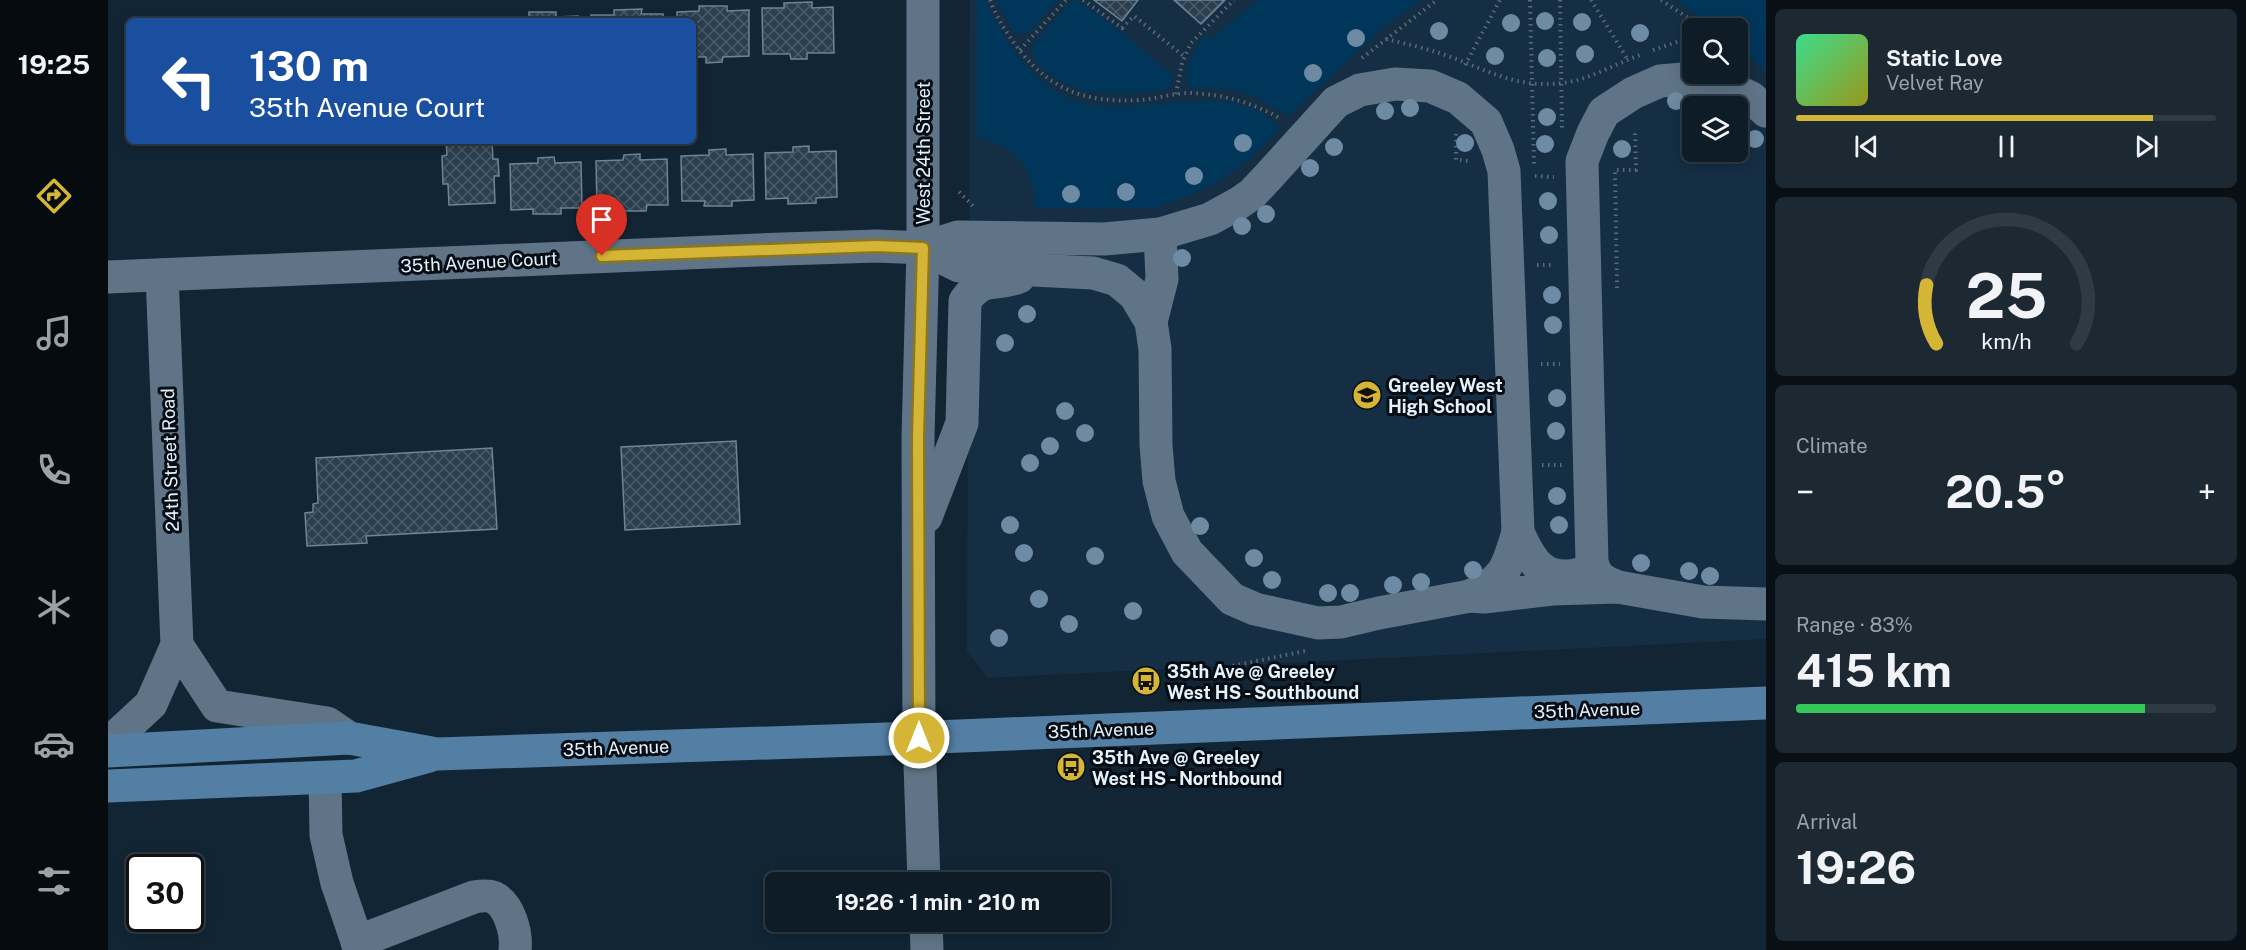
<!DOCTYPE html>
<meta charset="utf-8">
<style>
:root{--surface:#0e1c27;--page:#1c2933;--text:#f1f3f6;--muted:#9ba1a7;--line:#2e3a44;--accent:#d5b535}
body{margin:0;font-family:"Public Sans",sans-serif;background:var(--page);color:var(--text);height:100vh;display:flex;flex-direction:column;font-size:22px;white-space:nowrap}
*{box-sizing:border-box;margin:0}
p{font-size:20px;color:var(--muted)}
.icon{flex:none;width:33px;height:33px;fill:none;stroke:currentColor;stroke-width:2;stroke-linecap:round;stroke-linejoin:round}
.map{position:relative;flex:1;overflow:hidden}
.sheet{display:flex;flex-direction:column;gap:9px;padding:9px;background:#080f15;width:480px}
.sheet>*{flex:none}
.hud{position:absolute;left:18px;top:18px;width:570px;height:126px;border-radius:9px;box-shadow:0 3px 15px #0003,0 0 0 2px var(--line);background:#1a4fa0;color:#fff;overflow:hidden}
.controls{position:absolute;left:1574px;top:18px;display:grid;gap:12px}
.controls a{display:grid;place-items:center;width:66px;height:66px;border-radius:9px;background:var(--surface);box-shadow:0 3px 15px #0003,0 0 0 2px var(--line);font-size:30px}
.speed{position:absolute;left:18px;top:854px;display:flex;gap:12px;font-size:30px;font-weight:700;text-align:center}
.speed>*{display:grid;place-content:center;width:78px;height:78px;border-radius:50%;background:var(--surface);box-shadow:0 3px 15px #0003,0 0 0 2px var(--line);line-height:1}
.speed .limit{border:3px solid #111;border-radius:9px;background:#fff;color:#111}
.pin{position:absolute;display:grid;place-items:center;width:51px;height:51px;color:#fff;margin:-62px -26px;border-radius:50% 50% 50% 0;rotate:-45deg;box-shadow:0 0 6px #0007}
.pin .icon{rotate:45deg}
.me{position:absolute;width:66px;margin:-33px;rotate:0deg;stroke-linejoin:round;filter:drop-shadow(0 0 4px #0008)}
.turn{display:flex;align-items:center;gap:21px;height:126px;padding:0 24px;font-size:27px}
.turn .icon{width:78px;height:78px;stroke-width:2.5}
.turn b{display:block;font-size:42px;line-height:51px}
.big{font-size:45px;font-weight:700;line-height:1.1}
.sheet .card{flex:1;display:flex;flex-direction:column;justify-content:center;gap:9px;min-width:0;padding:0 21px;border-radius:9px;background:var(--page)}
.sheet .dial{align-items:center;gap:0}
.dial svg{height:156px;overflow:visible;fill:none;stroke:var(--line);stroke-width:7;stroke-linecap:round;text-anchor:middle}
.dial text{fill:var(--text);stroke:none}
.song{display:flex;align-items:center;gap:18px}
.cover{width:72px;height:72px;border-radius:9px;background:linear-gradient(135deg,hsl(150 70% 55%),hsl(60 70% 35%))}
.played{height:6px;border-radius:3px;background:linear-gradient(90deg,var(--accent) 85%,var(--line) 85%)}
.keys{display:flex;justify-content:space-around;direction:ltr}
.heat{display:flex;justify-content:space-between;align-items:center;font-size:33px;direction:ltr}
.charge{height:9px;border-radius:4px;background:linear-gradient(90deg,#34c759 83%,var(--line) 0)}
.trip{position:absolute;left:657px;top:872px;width:345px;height:60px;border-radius:9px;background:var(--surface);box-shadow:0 3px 15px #0003,0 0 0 2px var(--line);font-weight:700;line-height:60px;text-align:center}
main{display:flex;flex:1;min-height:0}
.tabs{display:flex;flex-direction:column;width:108px;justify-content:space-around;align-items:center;background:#060b10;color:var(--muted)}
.tabs .icon{width:42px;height:42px}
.tabs .current{color:var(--accent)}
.tabs b{font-size:27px;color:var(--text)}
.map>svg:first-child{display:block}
.built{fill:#152e43;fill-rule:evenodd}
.grass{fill:#00365a}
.building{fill:url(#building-cross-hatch);stroke:#6e8497;stroke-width:1.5}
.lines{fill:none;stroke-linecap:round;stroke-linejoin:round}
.path{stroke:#5b6c79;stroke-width:4;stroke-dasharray:1.5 4.5;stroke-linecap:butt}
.minor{stroke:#5f7587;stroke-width:33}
.major{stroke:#537fa4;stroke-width:33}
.tree{fill:#6e8ba3}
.route-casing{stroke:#8a7622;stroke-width:15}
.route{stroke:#d5b535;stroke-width:10}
.labels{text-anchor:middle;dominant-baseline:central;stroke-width:6;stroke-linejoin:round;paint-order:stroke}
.street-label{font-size:18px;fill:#e5f2fc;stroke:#060d14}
.poi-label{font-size:18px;font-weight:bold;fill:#e5f2fc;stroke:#060d14;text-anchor:start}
</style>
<main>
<nav class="tabs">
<b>19:25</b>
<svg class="icon current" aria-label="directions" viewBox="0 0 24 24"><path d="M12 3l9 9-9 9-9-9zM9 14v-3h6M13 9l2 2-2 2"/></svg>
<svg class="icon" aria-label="music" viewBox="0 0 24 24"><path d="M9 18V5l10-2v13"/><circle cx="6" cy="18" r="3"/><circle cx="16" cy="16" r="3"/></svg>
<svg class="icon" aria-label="phone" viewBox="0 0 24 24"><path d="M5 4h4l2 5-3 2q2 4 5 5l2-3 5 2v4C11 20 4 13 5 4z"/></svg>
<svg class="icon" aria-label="climate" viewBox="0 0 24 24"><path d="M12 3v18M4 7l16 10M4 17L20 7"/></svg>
<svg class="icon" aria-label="car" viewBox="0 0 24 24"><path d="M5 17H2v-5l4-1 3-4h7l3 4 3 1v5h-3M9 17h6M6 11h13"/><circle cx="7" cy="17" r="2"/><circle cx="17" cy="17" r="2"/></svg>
<svg class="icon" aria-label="filters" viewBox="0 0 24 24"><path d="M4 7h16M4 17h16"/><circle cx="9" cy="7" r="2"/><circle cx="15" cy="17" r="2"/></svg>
</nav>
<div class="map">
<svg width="1658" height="950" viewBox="0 0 1658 950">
<defs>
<pattern id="building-cross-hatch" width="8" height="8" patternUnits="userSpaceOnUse" patternTransform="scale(1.5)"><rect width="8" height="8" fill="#2b3f4f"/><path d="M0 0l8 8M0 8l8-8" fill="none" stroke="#4a5b69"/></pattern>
</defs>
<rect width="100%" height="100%" fill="#122534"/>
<path class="built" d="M862,0H1658V639L880,678L859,652ZM1584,28H1629V74H1584ZM1584,106H1629V152H1584Z"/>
<g class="grass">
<path d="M869,0H877C894,36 914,70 949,92C1012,133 1111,67 1172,128L1141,159L1109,183L1074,198L1046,208H927C926,167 909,147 869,137Z"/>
<path d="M888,0H950L920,33L909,34L905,31Z"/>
<path d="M965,0L970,1L1020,37L1065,76L1062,88C1048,94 993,95 978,91C961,87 921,68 924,46L956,10L961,3Z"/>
<path d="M1150,0H1312L1278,25L1180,116L1144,95L1117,89L1086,88L1081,87C1073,72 1086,50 1095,37L1099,35L1104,38Z"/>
<path d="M1568,0H1658V71L1629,45V28H1607Z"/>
</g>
<g class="building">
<path d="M986,0H1030L1014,21Z"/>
<path d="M1066,0H1117L1093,24Z"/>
<path d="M704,2V8L725,7L726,53H699V59H683L682,54H655L654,8H676V3Z"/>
<path d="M591,6H619V11L641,10V56L615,57L614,62L598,63V57H585V21H569V12L591,11Z"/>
<path d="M534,9L533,14H555V21H484L483,15H506V10Z"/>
<path d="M421,12H448V17L470,16V21H399V18L421,17Z"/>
<path d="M338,141H384L385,159H390L391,176H386L387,203L341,205L340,184H335L334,156L339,155Z"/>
<path d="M701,146V152L728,151L729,197L708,198V203L680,204V198L658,199L657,153L685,152V147Z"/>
<path d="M618,149V155L645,154L646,200L624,201V206H596L597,201H574L573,156L601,155V150Z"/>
<path d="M532,154V160L559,159L560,205H539L538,211H511V206L489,207L488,161L515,160L516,155Z"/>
<path d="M446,157L447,163L473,162L474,208H453V214H425V209L403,210L402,164L430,163V158Z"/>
<path d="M628,441L632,524L517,530L513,447Z"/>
<path d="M384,448L389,529L258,536L259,543L199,546L197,513L205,512V504L210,503L208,458Z"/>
</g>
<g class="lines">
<g class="path">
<path d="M882,0C889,19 900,35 912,51C945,92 981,103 1032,100C1049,99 1065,93 1082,93C1114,94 1146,103 1173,119"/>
<path d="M975,0L1014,28L1026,16L1077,57"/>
<path d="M1422,0L1426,164"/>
<path d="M1452,0L1454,128"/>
<path d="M1483,0L1520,60"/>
<path d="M1553,0L1595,28"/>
<path d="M1278,39C1299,44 1320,49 1340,56C1379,70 1410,89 1454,83C1482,80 1508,63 1535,54"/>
<path d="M912,50L958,0"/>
<path d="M1545,50L1584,37"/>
<path d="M1254,58L1329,0"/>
<path d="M1357,65L1392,0"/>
<path d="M1068,94L1074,63L1083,43L1126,0"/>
<path d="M1348,134V160L1363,161"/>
<path d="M1427,176L1446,177"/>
<path d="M851,192L866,207"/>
<path d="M1429,265H1447"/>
<path d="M1509,288L1507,170H1528L1527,133"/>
<path d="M1433,364H1452"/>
<path d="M1434,465H1454"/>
<path d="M1093,679L1100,671L1197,651"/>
</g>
<g class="minor">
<path d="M815,0V248L810,437L811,735L816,882"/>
<path d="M815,248L851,266L906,265L925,270L985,273L1009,280L1027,295L1043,322L1047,349L1048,445L1051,481L1060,516L1079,552L1124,599L1147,609L1210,623L1233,622L1271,613L1362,596L1376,597L1444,589L1510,587L1595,602L1658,604"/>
<path d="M0,277L675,249L769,246L815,248L850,237L996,239L1052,234L1102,219L1131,203L1144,194L1160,177L1228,102L1252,90L1287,84L1322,86L1350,98L1378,122L1390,150L1396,171L1410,532C1399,568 1398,579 1362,596"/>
<path d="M1043,322L1054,279L1052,234"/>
<path d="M818,517L854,423L857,301C876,274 887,287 911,277"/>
<path d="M1410,532C1423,562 1436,583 1472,574"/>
<path d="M1510,587C1495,581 1488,578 1484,562L1474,161L1485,133L1496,112L1525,93L1552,81L1575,79L1617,86L1642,97L1658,111"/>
<path d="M69,645L109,706L219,723L241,738"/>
<path d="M0,744L43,704L69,645L54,275"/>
<path d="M217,778L218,835L229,883L252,950"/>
<path d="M818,921L819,950"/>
<path d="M249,942L366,897C372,896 380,895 385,897C402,905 409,934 407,950"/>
</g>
<g class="major">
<path d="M0,751L241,738L329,754L779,739L1658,703"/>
<path d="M0,786L248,776L321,756"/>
</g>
</g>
<g class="tree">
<circle cx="1437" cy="21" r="9"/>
<circle cx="1474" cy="22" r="9"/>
<circle cx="1403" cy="23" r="9"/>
<circle cx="1331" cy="31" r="9"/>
<circle cx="1532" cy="33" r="9"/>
<circle cx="1248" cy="38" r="9"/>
<circle cx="1477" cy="54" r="9"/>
<circle cx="1387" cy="56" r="9"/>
<circle cx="1439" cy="58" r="9"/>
<circle cx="1205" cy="73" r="9"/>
<circle cx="1568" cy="101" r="9"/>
<circle cx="1302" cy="108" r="9"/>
<circle cx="1277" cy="111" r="9"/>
<circle cx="1439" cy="117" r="9"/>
<circle cx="1647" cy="139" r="9"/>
<circle cx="1135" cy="143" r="9"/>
<circle cx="1357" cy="143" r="9"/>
<circle cx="1437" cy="144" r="9"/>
<circle cx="1226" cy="147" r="9"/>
<circle cx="1514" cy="149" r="9"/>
<circle cx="1202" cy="168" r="9"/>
<circle cx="1086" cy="176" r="9"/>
<circle cx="1018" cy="192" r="9"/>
<circle cx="963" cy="194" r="9"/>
<circle cx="1440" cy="201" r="9"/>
<circle cx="1158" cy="214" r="9"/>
<circle cx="1134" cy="226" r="9"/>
<circle cx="1441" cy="235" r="9"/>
<circle cx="1074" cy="258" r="9"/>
<circle cx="1444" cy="295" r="9"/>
<circle cx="919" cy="314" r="9"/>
<circle cx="1445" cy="325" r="9"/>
<circle cx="897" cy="343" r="9"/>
<circle cx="1449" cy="398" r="9"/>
<circle cx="957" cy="411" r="9"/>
<circle cx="1448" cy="431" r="9"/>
<circle cx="977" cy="433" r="9"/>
<circle cx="942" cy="446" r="9"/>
<circle cx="922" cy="463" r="9"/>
<circle cx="1449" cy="496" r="9"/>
<circle cx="902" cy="525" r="9"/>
<circle cx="1451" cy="525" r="9"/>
<circle cx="1092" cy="526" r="9"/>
<circle cx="916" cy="553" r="9"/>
<circle cx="987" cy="556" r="9"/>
<circle cx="1146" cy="558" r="9"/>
<circle cx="1533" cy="563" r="9"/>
<circle cx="1365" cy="570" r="9"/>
<circle cx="1581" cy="571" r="9"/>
<circle cx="1602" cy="576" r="9"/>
<circle cx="1164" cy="580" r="9"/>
<circle cx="1313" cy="582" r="9"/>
<circle cx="1285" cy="585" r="9"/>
<circle cx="1220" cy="593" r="9"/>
<circle cx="1242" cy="593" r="9"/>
<circle cx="931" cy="599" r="9"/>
<circle cx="1025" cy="611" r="9"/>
<circle cx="961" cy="624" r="9"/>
<circle cx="891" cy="638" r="9"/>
</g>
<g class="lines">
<g class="route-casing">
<path id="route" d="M494,256L769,246L815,248L810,437L811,738"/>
</g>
<use href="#route" class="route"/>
</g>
<defs>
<g id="school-disc" transform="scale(1.5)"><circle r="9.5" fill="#d5b535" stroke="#060d14"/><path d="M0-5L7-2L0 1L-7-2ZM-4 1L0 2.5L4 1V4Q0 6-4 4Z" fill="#111"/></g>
<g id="bus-disc" transform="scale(1.5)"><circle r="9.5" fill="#d5b535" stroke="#060d14"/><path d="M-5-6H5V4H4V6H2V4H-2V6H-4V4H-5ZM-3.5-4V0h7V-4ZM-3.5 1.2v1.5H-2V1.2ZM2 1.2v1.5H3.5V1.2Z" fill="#111"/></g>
</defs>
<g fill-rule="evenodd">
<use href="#school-disc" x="1259" y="395"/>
<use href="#bus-disc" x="1038" y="681"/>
<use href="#bus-disc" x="963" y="767"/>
</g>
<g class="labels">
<g class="street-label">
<text transform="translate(815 153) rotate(-90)">West 24th Street</text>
<text transform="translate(371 262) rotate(-3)">35th Avenue Court</text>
<text transform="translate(62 460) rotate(-92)">24th Street Road</text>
<text transform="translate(1479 710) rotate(-2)">35th Avenue</text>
<text transform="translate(993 730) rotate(-2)">35th Avenue</text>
<text transform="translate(508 748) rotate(-2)">35th Avenue</text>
</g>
<g class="poi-label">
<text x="1280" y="385">Greeley West<tspan x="1280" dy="21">High School</tspan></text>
<text x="1059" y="671">35th Ave @ Greeley<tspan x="1059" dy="21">West HS - Southbound</tspan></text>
<text x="984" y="757">35th Ave @ Greeley<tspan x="984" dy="21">West HS - Northbound</tspan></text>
</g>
</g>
</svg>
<div class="controls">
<a><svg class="icon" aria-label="search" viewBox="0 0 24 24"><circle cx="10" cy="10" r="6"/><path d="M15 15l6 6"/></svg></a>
<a><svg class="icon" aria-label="layers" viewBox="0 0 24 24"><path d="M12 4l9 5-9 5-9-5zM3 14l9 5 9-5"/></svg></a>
</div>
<div class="speed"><div class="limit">30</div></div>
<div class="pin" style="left:494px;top:256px;background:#d93025"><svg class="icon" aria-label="arrive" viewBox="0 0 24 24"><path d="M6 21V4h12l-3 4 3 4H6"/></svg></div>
<svg class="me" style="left:811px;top:738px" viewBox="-20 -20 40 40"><circle r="17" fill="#d5b535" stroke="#fff" stroke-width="3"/><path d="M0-11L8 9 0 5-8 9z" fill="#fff"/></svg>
<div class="trip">19:26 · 1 min · 210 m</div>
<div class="hud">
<div class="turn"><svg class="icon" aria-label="left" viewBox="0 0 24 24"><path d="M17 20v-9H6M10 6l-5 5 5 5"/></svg><div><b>130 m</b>35th Avenue Court</div></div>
</div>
</div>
<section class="sheet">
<div class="card">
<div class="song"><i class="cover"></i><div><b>Static Love</b><p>Velvet Ray</p></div></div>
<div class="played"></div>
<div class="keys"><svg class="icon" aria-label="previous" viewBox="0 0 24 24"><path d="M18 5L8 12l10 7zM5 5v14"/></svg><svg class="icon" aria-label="pause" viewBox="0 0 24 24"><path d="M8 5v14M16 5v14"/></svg><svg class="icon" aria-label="next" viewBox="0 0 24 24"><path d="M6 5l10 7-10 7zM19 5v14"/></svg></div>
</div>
<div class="card dial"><svg viewBox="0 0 100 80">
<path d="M14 69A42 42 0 1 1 86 69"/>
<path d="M14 69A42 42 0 0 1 9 39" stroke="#d5b535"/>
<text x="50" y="56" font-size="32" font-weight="700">25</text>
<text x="50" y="72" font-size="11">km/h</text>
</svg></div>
<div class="card"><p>Climate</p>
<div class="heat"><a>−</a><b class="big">20.5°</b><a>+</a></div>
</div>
<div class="card"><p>Range · 83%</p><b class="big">415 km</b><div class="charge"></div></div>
<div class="card"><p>Arrival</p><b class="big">19:26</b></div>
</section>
</main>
